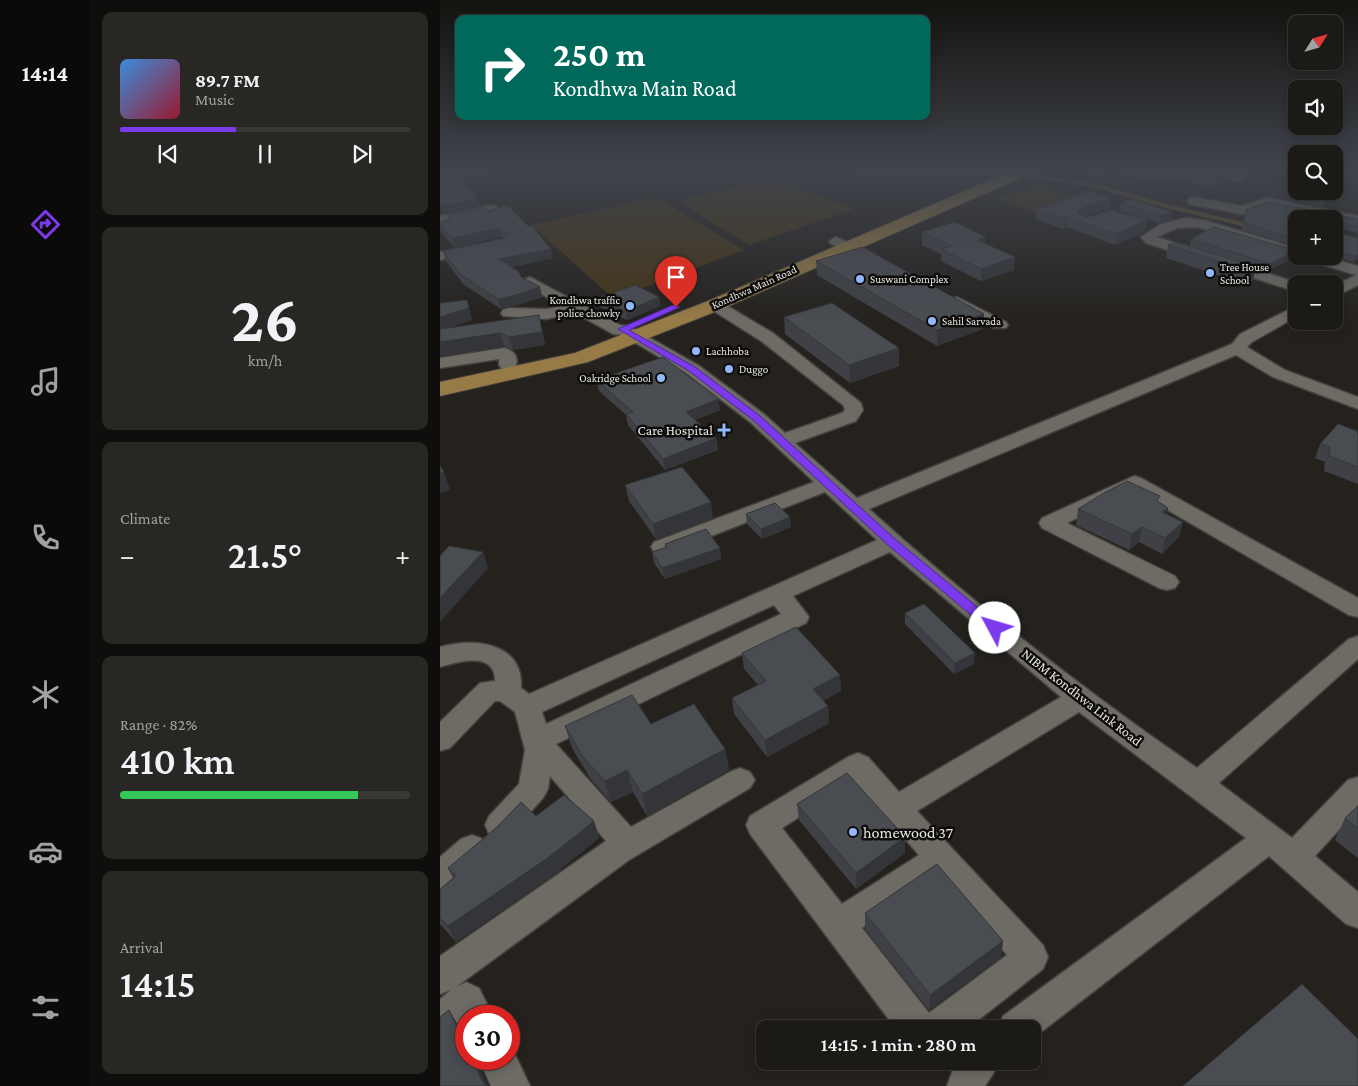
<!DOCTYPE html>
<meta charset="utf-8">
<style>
:root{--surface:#1c1a16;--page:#292723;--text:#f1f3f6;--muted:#a0a1a1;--line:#3a3835;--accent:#7c3aed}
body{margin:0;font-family:"Crimson Pro",serif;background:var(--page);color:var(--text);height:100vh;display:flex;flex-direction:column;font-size:19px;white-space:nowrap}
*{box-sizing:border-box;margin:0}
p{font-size:16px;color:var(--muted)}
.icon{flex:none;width:28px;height:28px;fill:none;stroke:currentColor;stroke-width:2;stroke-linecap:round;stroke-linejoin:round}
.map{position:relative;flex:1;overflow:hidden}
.details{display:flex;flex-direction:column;gap:12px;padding:12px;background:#0f0e0c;width:350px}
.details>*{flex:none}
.banner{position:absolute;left:15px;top:15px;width:475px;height:105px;border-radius:10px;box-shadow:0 2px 12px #0003,0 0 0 1px var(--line);background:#00695c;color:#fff;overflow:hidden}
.needle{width:32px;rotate:53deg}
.buttons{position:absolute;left:848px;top:15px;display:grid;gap:10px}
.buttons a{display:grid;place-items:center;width:55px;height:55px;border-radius:10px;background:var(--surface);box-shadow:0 2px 12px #0003,0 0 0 1px var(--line);font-size:25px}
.speed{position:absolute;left:15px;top:1005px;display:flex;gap:10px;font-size:25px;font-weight:700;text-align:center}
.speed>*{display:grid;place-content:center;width:65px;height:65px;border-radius:50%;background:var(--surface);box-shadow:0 2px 12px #0003,0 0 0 1px var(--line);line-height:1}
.speed .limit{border:8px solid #d22;background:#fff;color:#111}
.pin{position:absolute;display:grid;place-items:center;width:42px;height:42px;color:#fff;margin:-51px -21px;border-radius:50% 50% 50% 0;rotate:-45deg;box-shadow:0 0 5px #0007}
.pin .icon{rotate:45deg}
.me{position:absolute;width:55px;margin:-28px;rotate:309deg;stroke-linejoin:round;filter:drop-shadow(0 0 4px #0008)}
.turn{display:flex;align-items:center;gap:18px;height:105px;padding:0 15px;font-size:22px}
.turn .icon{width:65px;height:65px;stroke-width:2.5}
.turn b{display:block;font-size:35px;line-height:42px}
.big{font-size:38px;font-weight:600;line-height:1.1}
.details .tile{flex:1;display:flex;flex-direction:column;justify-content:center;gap:8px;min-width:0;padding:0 18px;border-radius:10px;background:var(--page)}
.details .dial{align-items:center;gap:0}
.dial b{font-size:65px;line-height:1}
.song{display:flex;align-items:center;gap:15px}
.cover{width:60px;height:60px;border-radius:8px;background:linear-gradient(135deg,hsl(210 70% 55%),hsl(350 70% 35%))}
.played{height:5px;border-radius:2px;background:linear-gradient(90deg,var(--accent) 40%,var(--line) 40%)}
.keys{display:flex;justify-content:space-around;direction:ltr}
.heat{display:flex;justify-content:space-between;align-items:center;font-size:28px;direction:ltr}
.charge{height:8px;border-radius:4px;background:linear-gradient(90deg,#34c759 82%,var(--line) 0)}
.trip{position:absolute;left:316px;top:1020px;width:285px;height:50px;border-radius:10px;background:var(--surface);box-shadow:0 2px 12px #0003,0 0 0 1px var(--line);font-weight:600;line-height:50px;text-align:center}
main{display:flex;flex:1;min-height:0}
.dock{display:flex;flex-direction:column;width:90px;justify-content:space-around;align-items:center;background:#0b0a09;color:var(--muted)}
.dock .icon{width:35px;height:35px}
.dock .selected{color:var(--accent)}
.dock b{font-size:22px;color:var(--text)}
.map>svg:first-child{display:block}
.green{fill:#453518}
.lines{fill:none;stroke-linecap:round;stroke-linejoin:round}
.stream{stroke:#614d2a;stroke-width:4}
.minor-casing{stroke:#43413d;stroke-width:3}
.major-casing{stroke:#43413d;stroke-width:2}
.minor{fill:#6e6b65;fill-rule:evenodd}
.major{fill:#977b47;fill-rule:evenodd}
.wall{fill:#3f4146}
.shaded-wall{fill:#333539}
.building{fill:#494c51;stroke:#333539}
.route{fill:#7c3aed;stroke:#51269a}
.poi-dot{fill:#92b7fd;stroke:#0d0c0a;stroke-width:2}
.labels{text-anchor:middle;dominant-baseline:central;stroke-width:5;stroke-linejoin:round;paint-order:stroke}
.far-poi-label{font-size:11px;fill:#e9e7e4;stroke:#0d0c0a;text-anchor:start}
.far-street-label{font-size:11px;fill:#e9e7e4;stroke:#0d0c0a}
.poi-label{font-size:14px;fill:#e9e7e4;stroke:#0d0c0a;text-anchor:end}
.street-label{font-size:14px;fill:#e9e7e4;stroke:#0d0c0a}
.near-poi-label{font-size:16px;fill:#e9e7e4;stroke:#0d0c0a;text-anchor:start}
</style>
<main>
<nav class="dock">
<b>14:14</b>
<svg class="icon selected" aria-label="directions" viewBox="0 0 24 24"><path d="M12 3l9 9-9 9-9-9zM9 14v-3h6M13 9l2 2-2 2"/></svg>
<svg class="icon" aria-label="music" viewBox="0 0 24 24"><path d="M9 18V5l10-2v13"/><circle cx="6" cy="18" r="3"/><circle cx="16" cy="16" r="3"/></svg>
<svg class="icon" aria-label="phone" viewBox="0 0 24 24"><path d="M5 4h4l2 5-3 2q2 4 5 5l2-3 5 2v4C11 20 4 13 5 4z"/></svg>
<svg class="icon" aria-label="climate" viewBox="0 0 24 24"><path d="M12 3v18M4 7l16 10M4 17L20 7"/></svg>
<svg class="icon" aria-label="car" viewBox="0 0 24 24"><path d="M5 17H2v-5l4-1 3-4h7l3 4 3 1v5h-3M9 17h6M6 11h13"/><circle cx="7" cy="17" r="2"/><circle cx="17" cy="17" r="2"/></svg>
<svg class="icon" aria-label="filters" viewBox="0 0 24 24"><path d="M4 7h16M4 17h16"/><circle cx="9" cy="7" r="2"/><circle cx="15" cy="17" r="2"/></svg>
</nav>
<section class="details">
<div class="tile">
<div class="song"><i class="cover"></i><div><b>89.7 FM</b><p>Music</p></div></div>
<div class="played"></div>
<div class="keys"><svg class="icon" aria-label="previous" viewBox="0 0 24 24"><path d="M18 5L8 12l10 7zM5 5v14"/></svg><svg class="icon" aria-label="pause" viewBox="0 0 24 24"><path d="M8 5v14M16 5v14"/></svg><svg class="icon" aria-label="next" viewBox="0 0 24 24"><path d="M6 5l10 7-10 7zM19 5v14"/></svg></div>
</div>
<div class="tile dial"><b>26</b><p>km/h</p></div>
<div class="tile"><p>Climate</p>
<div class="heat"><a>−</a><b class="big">21.5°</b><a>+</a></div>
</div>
<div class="tile"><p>Range · 82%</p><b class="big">410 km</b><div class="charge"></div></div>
<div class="tile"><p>Arrival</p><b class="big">14:15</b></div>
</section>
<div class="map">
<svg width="918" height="1086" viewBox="0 0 918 1086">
<rect width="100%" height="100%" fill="#25221e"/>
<g class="green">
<path d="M334,177L414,209L309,245L237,201Z"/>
<path d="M598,184L640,199L597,214L557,198Z"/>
<path d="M216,197L304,250L174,299L91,225Z"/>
</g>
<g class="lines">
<g class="stream">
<path d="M354,168L559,172"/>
<path d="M583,175L653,185L730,207L811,226"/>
<path d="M0,179L56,168"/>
</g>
<g class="minor-casing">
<g id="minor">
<path d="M662,168L654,173L648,169L649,168Z"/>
<path d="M735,168H753L725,180L719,176L721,173Z"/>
<path d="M759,168H779L802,175L804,178L798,182L761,171Z"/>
<path d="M754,197L801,206L828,198L918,216V224L828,206L814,212L801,214L749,204L748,201L749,198Z"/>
<path d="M51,205L56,206L57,209L56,212L0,224V216Z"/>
<path d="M746,218L764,220L856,248V256L758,227L737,228L717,237L861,284H856V291L851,290L706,243L701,237L721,224Z"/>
<path d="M396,237L434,254L436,257L434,260H424L391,244L389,241Z"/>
<path d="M34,245L39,246L41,249L39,252L0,260V252Z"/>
<path d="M862,256H885L918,266V285L894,297V286L916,275L864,259Z"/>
<path d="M90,277L180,325L189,326L258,365L324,414L345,433L402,413L405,410L403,405L321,341L269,308L267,305L269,302H281L333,333L421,403L423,410L416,421L355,443L417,498L792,344L800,334L856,306V317L812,342L807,347L845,370L918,397V409L833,377L796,355L429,509C532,602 642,689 757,768L909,639L918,636V659L779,783L852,838L908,780L918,777V809L875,856L918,892V928L906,924L829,856L592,1039V1029H558L563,1016L806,838L639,712L477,811L603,945L608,957L603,969L527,1029H456L310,834L306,825L310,816L408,757L418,753L428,757L459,792L621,697L450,552L353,596L369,617L366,623L116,744L191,827L290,772L300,768L310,772L315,780L310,788L189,860L16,987L26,982L39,988L53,1016H26V1030L21,1027L13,1035L0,1040V999L11,990L0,994V956L166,841L110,776L108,789L103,798L71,834L60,838L49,834L45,825L49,816L79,784L85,750L75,712L60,701H55L10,748L0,751V722L40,683L55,681C55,650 17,662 0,667V647C33,637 84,642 81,688L89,694L437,540L385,492L230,552L222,554L214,552L211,547L214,542L374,482L310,422L246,373L182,335L173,334L135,313L106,319L63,316L61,313L63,310L69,308L106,309L122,306L85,285L82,282L85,279ZM334,605L341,614L106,724L102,712ZM415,782L479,855L402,904L342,828ZM498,877L567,955L489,1013L422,928Z"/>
<path d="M517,297L566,322L568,325L566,328H554L511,305L509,302L511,299Z"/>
<path d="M64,348C74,350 81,358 74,369L68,370L62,369L59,365V359L0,368V358Z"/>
<path d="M694,476L701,478L918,598V617L909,615L693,490L627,523L735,576L739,582L735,588L727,590L719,588L602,528L599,523L602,518Z"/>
<path d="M32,835L43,839L48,849C39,867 18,884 0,890V857L21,839Z"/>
<path d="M69,1045L71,1046L90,1086H51L39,1059H69Z"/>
<path d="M516,1061H559L553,1074L545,1086H507Z"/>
</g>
</g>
<g class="major-casing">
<path id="major" d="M578,168H598L596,171L282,309L148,362L0,396V382L135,353L268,301Z"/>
</g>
<use href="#minor" class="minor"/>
<use href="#major" class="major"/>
</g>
<g class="wall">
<path d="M678,168H729L720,171L717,176L704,180L678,172Z"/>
<path d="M787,168H814L802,173Z"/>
<path d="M737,169L790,172L789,181L770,188L736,177Z"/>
<path d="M856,194L886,198L884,205L883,207L854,201Z"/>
<path d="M830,202L918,219V233L895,227V232L918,238V259L913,262L892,256H894V219H856V246L801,230L807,209Z"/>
<path d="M681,203L732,212L730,220L719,223L680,211Z"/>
<path d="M670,208L644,217L645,218L707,220L705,231L675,245L627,227L623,229L596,219L597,209Z"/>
<path d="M46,211L113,258L72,267L81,277L100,287L102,297L74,306L61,309L23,284L6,261L3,251L64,238L62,237L14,247L1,232L0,228V222L9,220L7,215Z"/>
<path d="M482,232L545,237V243L574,270L541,281L501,261V254L482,245Z"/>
<path d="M751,239L854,257L828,271L816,267L813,280L806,284L726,258L728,245L750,246Z"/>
<path d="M376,261L544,314L543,329L497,346L377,275Z"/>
<path d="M219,297L220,306L187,320L160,307L158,298Z"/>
<path d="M27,300L32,320L10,328H102L105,345L73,350L64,346L0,356V303Z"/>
<path d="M344,317L459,366L410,383L345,334Z"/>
<path d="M156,380L280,410L255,420L276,438L278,450L225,470L188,425L186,415L159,391Z"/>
<path d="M918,434V484L884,471L885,462L875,458L880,444Z"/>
<path d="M185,485L273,518L216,539L189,501Z"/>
<path d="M719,502L728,508L727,514L739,537L722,554L699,542L689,550L636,525L638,509Z"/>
<path d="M306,514L350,517L351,527L322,539L307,524Z"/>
<path d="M225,544L280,548L281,559L225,579L214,563L212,552L225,548Z"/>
<path d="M465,613L534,664L514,674L465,624Z"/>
<path d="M302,653L400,675L401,691L383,701L388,706L389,723L327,757L294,714L292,698L318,685L304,669Z"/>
<path d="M211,724L285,749L289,770L207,816L193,792L171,802L150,778L132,748L125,726Z"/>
<path d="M357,804L465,853L416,889L359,820Z"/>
<path d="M918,806V858L895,840L905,818Z"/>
<path d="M96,816L154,821L159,838L115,874L16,942L0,924V889L13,878L8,868Z"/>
<path d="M425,913L563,941L561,957L489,1010L425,929Z"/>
</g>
<g class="shaded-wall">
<path d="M715,168H729L720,171L717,176L704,180L706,171Z"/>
<path d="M803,168H814L802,173Z"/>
<path d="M790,172L789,181L770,188L772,179Z"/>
<path d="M671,198L670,208L638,219L637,213L640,209Z"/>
<path d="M37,199L39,206L3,213L1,206Z"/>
<path d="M732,212L730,220L719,223L720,215Z"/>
<path d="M628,217L627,227L623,229L624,218Z"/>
<path d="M707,220L705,231L675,245L676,234Z"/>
<path d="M59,228L62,237L14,247L11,238Z"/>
<path d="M545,237L544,249L537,240Z"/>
<path d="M111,249L113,258L62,269L59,259Z"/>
<path d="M855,250L854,257L828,271L830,264Z"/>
<path d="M918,254V259L913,262L915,256Z"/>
<path d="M575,257L574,270L541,281V269Z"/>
<path d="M816,267L813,280L806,284L809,271Z"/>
<path d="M100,287L102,297L74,306L61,309L58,299Z"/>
<path d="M219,297L220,306L187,320L186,311Z"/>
<path d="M27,300L32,320L0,331V317Z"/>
<path d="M544,314L543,329L497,346V330Z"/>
<path d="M99,315L105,345L73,350L69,337Z"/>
<path d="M60,333L64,346L0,356V342Z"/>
<path d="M459,348V366L410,383L409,365Z"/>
<path d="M279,399L280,410L247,423L246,412Z"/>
<path d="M276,438L278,450L225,470L223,459Z"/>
<path d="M4,472L10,490L0,493V473Z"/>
<path d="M271,502L273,518L216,539L213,524Z"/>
<path d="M728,508L725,523L722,512Z"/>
<path d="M350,517L351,527L322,539L321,529Z"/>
<path d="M743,522L739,537L722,554L725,538Z"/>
<path d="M702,527L699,542L689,550L692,534Z"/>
<path d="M280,548L281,559L225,579L222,568Z"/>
<path d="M43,552L48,568L0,622V598Z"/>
<path d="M535,653L534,664L514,674L515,663Z"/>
<path d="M400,675L401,691L374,705L373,689Z"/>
<path d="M388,706L389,723L327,757L325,740Z"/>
<path d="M285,749L289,770L207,816L202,794Z"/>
<path d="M187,770L193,792L171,802L165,781Z"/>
<path d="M154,821L159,838L115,874L16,942L8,926Z"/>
<path d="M465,837V853L416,889V873Z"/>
<path d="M563,941L561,957L489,1010L490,995Z"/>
<path d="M9,1010L21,1030L26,1041V1047Z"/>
<path d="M32,1059H35L48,1086H45Z"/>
</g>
<g class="building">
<path d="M0,168L4,169L5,168H16L37,199L1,206L0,205Z"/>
<path d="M696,168H715L706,171Z"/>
<path d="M738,168H777L790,172L772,179Z"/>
<path d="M648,191L671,198L640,209L637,213L645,218L671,210L707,220L676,234L628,217L624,218L597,209Z"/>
<path d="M857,192L886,198L885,199L856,194Z"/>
<path d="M691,199L732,212L720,215L681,203Z"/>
<path d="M830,202L918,219V227L896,221L894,223L895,232L918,238V254L915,256L894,250V219H856V239L803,223L807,209Z"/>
<path d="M68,206L88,226H92L111,249L59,259L78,271L81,277L100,287L72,296L58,299L20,274L3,251L65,238L68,233L59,228L11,238L0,224V222L10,220L7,215L44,207L46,211Z"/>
<path d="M515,222L545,237L537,240L575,257L541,269L501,249L512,246L482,232Z"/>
<path d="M774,227L855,250L830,264L751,239Z"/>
<path d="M736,242L816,267L809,271L728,245Z"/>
<path d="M422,247L544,314L497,330L376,261Z"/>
<path d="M195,285L219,297L186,311L158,298Z"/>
<path d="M27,300L29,308L0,317V303Z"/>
<path d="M392,303L459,348L409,365L344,317Z"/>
<path d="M99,315L102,332L69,337L60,333L0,342V329Z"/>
<path d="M223,357L279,399L246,412L276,438L223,459L186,414L193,412L156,380Z"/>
<path d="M898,424L917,431L918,434V467L889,456L890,447L880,444Z"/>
<path d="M0,465L4,472L0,473Z"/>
<path d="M242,467L271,502L213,524L185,485Z"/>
<path d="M687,481L720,496L717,501L728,508L722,512L743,522L725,538L702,527L692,534L638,509L664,493Z"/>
<path d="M335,503L350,517L321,529L306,514Z"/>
<path d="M266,529L280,548L222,568L212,552L227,547L225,544Z"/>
<path d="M9,546L43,552L0,598V556Z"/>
<path d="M484,604L535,653L515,663L465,613Z"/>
<path d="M356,627L400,675L373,689L388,706L325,740L292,698L326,681L302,653Z"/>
<path d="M192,695L211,724L254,704L285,749L202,794L187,770L165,781L143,757L125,726Z"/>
<path d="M407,773L465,837L416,873L357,804Z"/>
<path d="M124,795L154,821L109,857L8,926L0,918V889L16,876L8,868L57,827L81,802L96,816Z"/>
<path d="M918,806V828L905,818Z"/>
<path d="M497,864L563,941L490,995L425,913Z"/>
<path d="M862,984L918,1039V1086H743Z"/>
<path d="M9,1010L26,1047V1059H32L45,1086H0V1017Z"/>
</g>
<linearGradient id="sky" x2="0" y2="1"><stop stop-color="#141310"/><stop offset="0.53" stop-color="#40444c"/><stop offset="1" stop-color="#40444c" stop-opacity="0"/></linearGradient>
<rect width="918" height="320" fill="url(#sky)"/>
<path class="route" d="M233,305L240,307L189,330L255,367L320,416L456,540L559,625L561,628L559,631H550L448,545L313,420L249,371L178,329Z"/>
<g class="poi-dot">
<circle cx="770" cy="273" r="5"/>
<circle cx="420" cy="279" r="5"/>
<circle cx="190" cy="306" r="5"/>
<circle cx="492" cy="321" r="5"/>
<circle cx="256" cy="351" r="5"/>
<circle cx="289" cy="369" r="5"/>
<circle cx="221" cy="378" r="5"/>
<path d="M281.5 422.5h5v5h5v5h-5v5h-5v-5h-5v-5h5z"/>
<circle cx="413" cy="832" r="5"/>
</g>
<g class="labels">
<g class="far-poi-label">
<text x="780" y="267">Tree House<tspan x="780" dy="13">School</tspan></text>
<text x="430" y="279">Suswani Complex</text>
<text x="180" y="300" text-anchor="end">Kondhwa traffic<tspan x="180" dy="13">police chowky</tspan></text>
<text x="502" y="321">Sahil Sarvada</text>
<text x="266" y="351">Lachhoba</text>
<text x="299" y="369">Duggo</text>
<text x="211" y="378" text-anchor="end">Oakridge School</text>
</g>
<g class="far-street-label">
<text transform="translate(314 287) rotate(-24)">Kondhwa Main Road</text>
</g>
<g class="poi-label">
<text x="273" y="430">Care Hospital</text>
</g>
<g class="street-label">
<text transform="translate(642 697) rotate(38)">NIBM Kondhwa Link Road</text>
</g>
<g class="near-poi-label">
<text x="423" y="832">homewood 37</text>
</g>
</g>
</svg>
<div class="buttons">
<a><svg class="needle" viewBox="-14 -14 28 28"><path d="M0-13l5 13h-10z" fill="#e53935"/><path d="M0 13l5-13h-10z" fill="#a0a1a1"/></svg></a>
<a><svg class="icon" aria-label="sound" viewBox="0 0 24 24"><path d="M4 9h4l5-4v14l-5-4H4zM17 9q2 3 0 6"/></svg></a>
<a><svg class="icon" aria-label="search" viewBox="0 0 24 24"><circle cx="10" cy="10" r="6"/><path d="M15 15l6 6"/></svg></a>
<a>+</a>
<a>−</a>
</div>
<div class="speed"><div class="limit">30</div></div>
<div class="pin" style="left:236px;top:307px;background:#d93025"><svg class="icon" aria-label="arrive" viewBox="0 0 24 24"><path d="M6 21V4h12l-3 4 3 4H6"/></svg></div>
<svg class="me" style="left:555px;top:628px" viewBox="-20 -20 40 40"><circle r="19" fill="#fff"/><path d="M0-13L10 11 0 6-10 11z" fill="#7c3aed"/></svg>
<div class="trip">14:15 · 1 min · 280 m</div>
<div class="banner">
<div class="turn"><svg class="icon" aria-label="right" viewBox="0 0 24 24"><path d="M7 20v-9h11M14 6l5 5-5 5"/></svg><div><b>250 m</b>Kondhwa Main Road</div></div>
</div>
</div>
</main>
